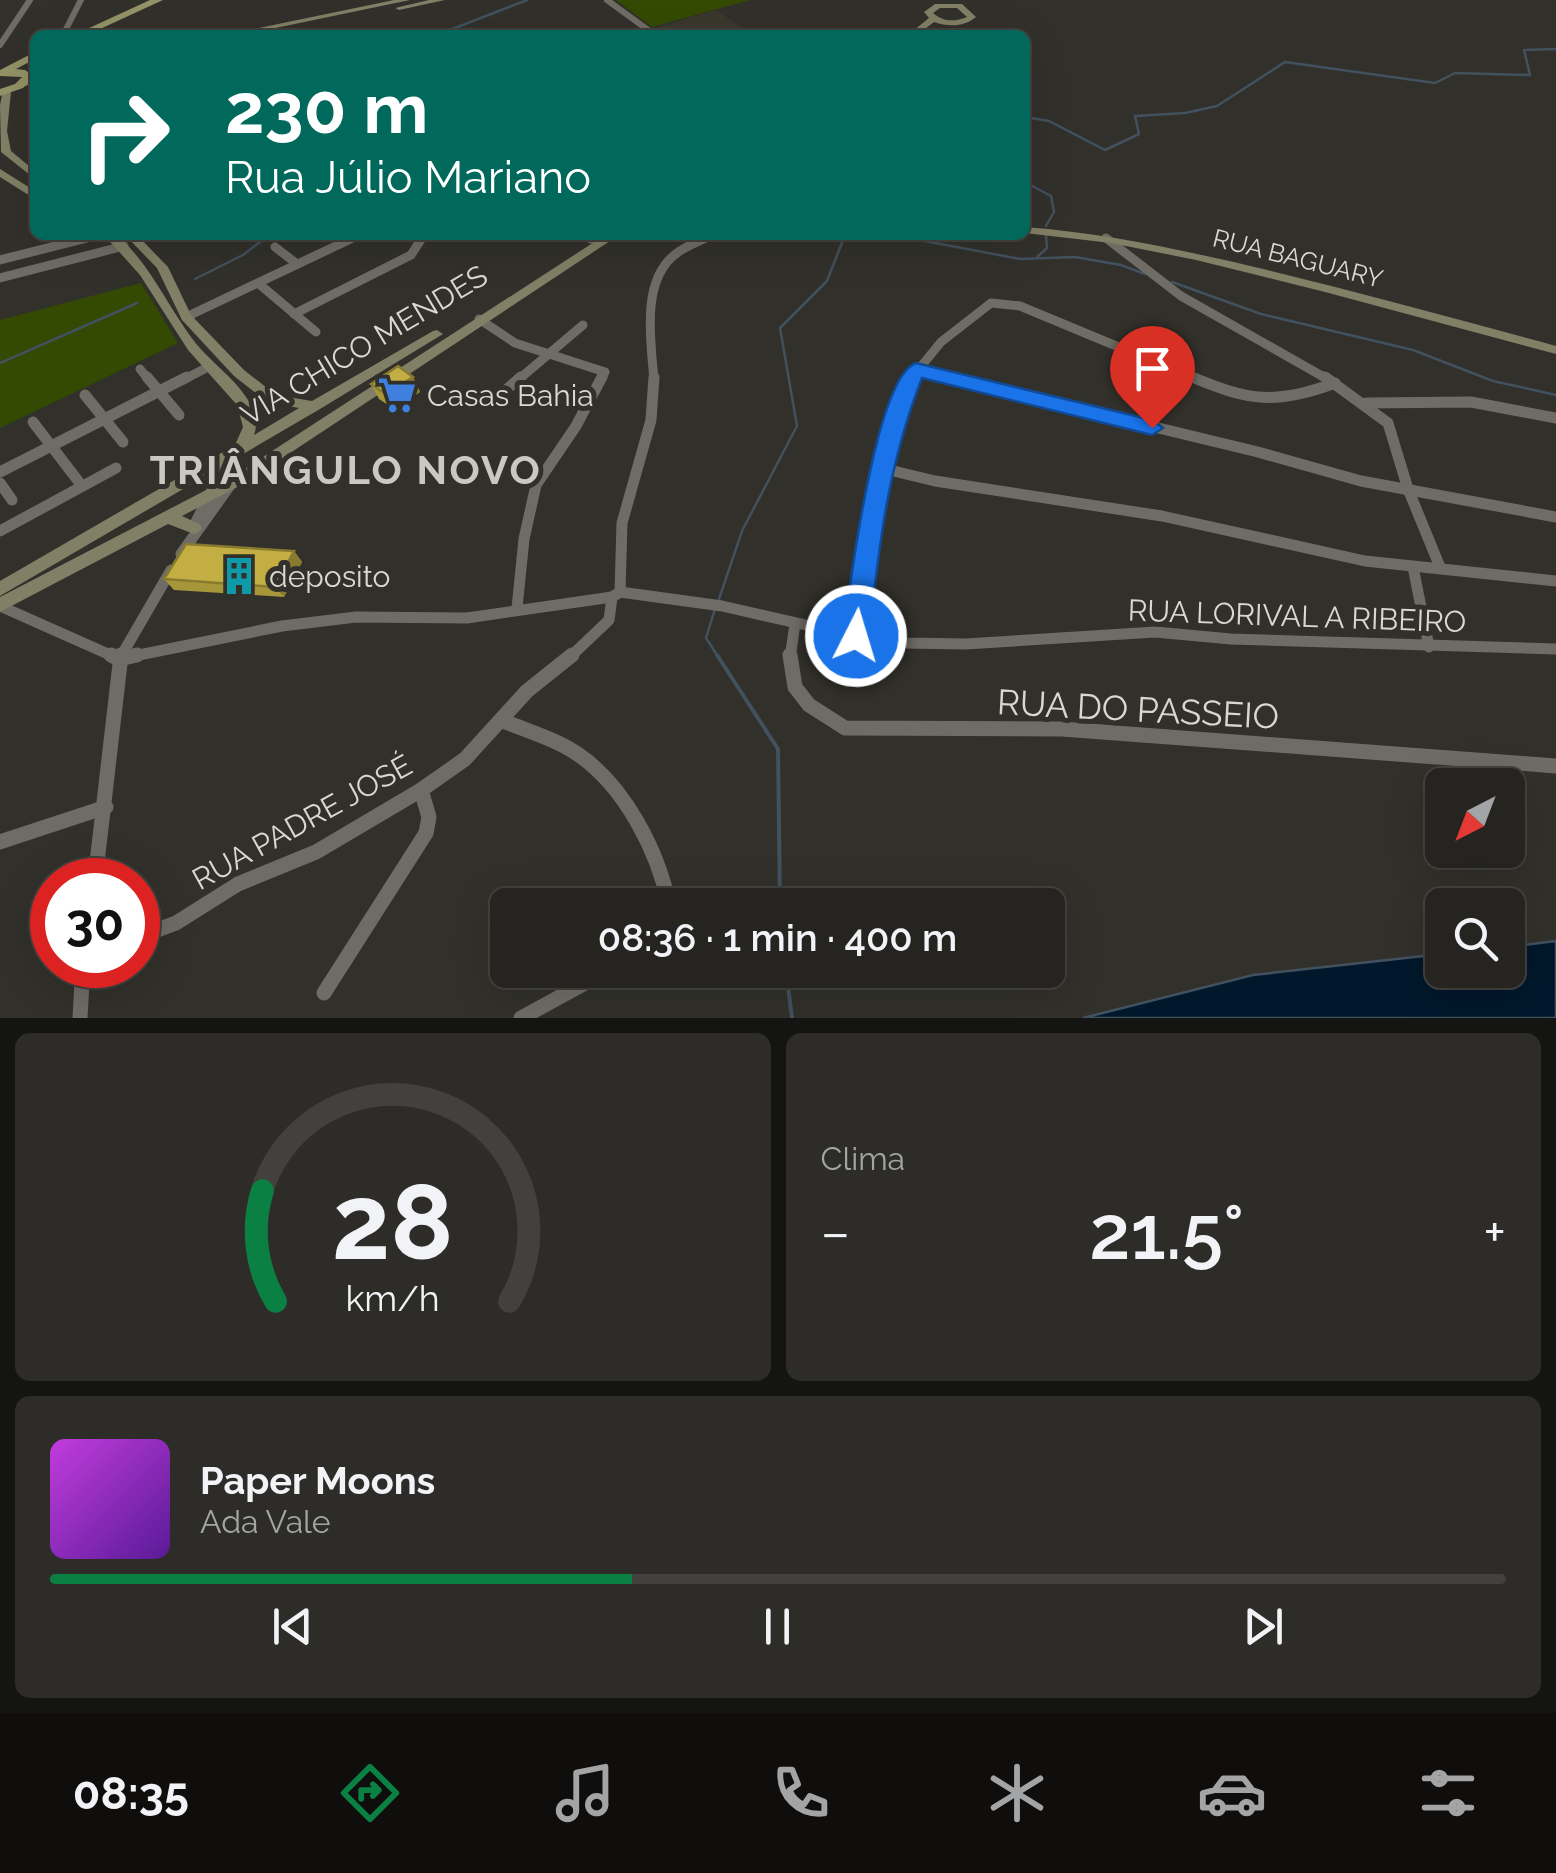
<!DOCTYPE html>
<html lang="pt">
<meta charset="utf-8">
<style>
:root{--surface:#252420;--page:#2d2c29;--text:#f1f3f6;--muted:#a3a4a5;--line:#42413e;--accent:#0b8043}
body{margin:0;font-family:Raleway,sans-serif;background:var(--page);color:var(--text);height:100vh;display:flex;flex-direction:column;font-size:38px;white-space:nowrap}
*{box-sizing:border-box;margin:0}
p{font-size:32px;color:var(--muted)}
.icon{flex:none;width:55px;height:55px;fill:none;stroke:currentColor;stroke-width:2;stroke-linecap:round;stroke-linejoin:round}
.map{position:relative;height:1018px;overflow:hidden}
.drawer{display:flex;flex-direction:column;gap:15px;padding:15px;background:#141412;flex:1}
.drawer>*{flex:none}
.banner{position:absolute;left:30px;top:30px;width:1000px;height:210px;border-radius:15px;box-shadow:0 10px 40px #0002,0 0 0 2px var(--line);background:#00695c;color:#fff;overflow:hidden}
.needle{width:65px;rotate:222deg}
.buttons{position:absolute;left:1425px;top:768px;display:grid;gap:20px}
.buttons a{display:grid;place-items:center;width:100px;height:100px;border-radius:15px;background:var(--surface);box-shadow:0 10px 40px #0002,0 0 0 2px var(--line);font-size:50px}
.speed{position:absolute;left:30px;top:858px;display:flex;gap:20px;font-size:50px;font-weight:700;text-align:center}
.speed>*{display:grid;place-content:center;width:130px;height:130px;border-radius:50%;background:var(--surface);box-shadow:0 10px 40px #0002,0 0 0 2px var(--line);line-height:1}
.speed .limit{border:15px solid #d22;background:#fff;color:#111}
.pin{position:absolute;display:grid;place-items:center;width:85px;height:85px;color:#fff;margin:-102px -42px;border-radius:50% 50% 50% 0;rotate:-45deg;box-shadow:0 0 10px #0007}
.pin .icon{rotate:45deg}
.me{position:absolute;width:110px;margin:-55px;rotate:5deg;stroke-linejoin:round;filter:drop-shadow(0 0 8px #0008)}
.turn{display:flex;align-items:center;gap:35px;height:210px;padding:0 30px;font-size:45px}
.turn .icon{width:130px;height:130px;stroke-width:2.5}
.turn b{display:block;font-size:70px;line-height:85px}
.big{font-size:75px;font-weight:600;line-height:1.1}
.drawer .card{flex:1;display:flex;flex-direction:column;justify-content:center;gap:15px;min-width:0;padding:0 35px;border-radius:15px;background:var(--page)}
.drawer .dial{align-items:center;gap:0}
.dial svg{height:260px;overflow:visible;fill:none;stroke:var(--line);stroke-width:7;stroke-linecap:round;text-anchor:middle}
.dial text{fill:var(--text);stroke:none}
.song{display:flex;align-items:center;gap:30px}
.cover{width:120px;height:120px;border-radius:15px;background:linear-gradient(135deg,hsl(290 70% 55%),hsl(270 70% 35%))}
.played{height:10px;border-radius:5px;background:linear-gradient(90deg,var(--accent) 40%,var(--line) 40%)}
.keys{display:flex;justify-content:space-around;direction:ltr}
.heat{display:flex;justify-content:space-between;align-items:center;font-size:55px;direction:ltr}
.drawer .tiles{flex:1;display:grid;gap:15px;grid-template-columns:1fr 1fr}
.card:last-child{grid-column:span 2}
.trip{position:absolute;left:490px;top:888px;width:575px;height:100px;border-radius:15px;background:var(--surface);box-shadow:0 10px 40px #0002,0 0 0 2px var(--line);font-weight:600;line-height:100px;text-align:center}
.tabs{display:flex;height:160px;justify-content:space-around;align-items:center;background:#0f0e0d;color:var(--muted)}
.tabs .icon{width:70px;height:70px}
.tabs .selected{color:var(--accent)}
.tabs b{font-size:45px;color:var(--text)}
.map>svg:first-child{display:block}
.built{fill:#3a382c}
.green{fill:#344a02}
.water{fill:#01172b;stroke:#42515e;stroke-width:2.5}
.lines{fill:none;stroke-linecap:round;stroke-linejoin:round}
.stream-far1{stroke:#42515e;stroke-width:2.5}
.stream{stroke:#42515e;stroke-width:4}
.street-far3{stroke:#6e6c65;stroke-width:6}
.street-far2{stroke:#6e6c65;stroke-width:9}
.street-far1{stroke:#6e6c65;stroke-width:11}
.street{stroke:#6e6c65;stroke-width:15}
.secondary{fill:#817f65;fill-rule:evenodd}
.primary{fill:#949266;fill-rule:evenodd}
.wall{fill:#a7963a}
.shaded-wall{fill:#887a2f}
.building{fill:#c2ae43;stroke:#887a2f;stroke-width:2.5}
.route{fill:#1a73e8;stroke:#114b97;stroke-width:2.5}
.labels{text-anchor:middle;dominant-baseline:central;stroke-width:10;stroke-linejoin:round;paint-order:stroke}
.far-street-label{font-size:25px;fill:#d9d8d5;stroke:#31302a}
.street-label{font-size:30px;fill:#d9d8d5;stroke:#31302a}
.poi-label{font-size:30px;fill:#d9d8d5;stroke:#31302a;text-anchor:start}
.near-street-label{font-size:35px;fill:#d9d8d5;stroke:#31302a}
.district-label{font-size:40px;font-weight:bold;letter-spacing:2.5px;fill:#cac9c1;stroke:#31302a}
</style>
<div class="map">
<svg width="1556" height="1018" viewBox="0 0 1556 1018">
<rect width="100%" height="100%" fill="#31302a"/>
<path class="built" d="M716,10L753,35H663L654,28Z"/>
<g class="green">
<path d="M616,0H750L652,27Z"/>
<path d="M141,283L178,343L0,428V320Z"/>
</g>
<path class="water" d="M1556,941V1018H1083L1253,975L1442,954V970H1508V947Z"/>
<g class="lines">
<g class="stream-far1">
<path d="M437,35L527,0"/>
<path d="M1025,117L1049,121L1105,150L1139,134L1135,116L1185,113L1217,106L1285,62L1435,83L1455,73L1530,75L1524,50L1556,49"/>
<path d="M1025,182L1051,196L1054,212L1046,226"/>
<path d="M893,235L1020,259L1075,257L1121,265L1145,274"/>
<path d="M1037,257L1047,248L1046,236"/>
<path d="M195,279L243,255L269,235"/>
<path d="M1172,282L1261,314L1413,350L1493,381L1556,395"/>
<path d="M0,363L137,303"/>
<path d="M718,602L742,531L797,426L780,328L827,281L845,235"/>
<path d="M715,609L706,638L719,658"/>
</g>
<g class="stream">
<path d="M717,655L778,749L780,905"/>
<path d="M786,970L792,1018"/>
</g>
<g class="street-far3">
<path d="M607,0L655,35"/>
<path d="M63,35L81,0"/>
<path d="M0,45L30,0"/>
</g>
<g class="street-far2">
<path d="M585,235L591,239"/>
<path d="M1106,238L1181,296L1329,380"/>
<path d="M275,247L297,264"/>
<path d="M0,260L99,235"/>
<path d="M0,278L124,246"/>
<path d="M258,283L316,332"/>
<path d="M294,314L411,255L424,235"/>
<path d="M186,317L359,235"/>
<path d="M479,319L515,343L605,372L601,380"/>
<path d="M140,369L149,380"/>
<path d="M916,370L957,380"/>
<path d="M183,380L210,366"/>
<path d="M518,380L583,325"/>
<path d="M654,380C651,342 640,279 677,253C687,245 701,241 712,235"/>
<path d="M910,380L941,342L991,303L1020,306L1198,380"/>
</g>
<g class="street-far1">
<path d="M147,377L179,415"/>
<path d="M947,377L1258,452L1361,481L1556,517"/>
<path d="M1192,377C1249,401 1276,405 1335,383"/>
<path d="M1325,377L1388,423L1408,489L1440,567"/>
<path d="M85,395L123,442"/>
<path d="M1366,403L1471,402L1556,418"/>
<path d="M490,404L521,377"/>
<path d="M33,422L82,486"/>
<path d="M881,468L935,481L1162,516L1365,561L1556,581"/>
<path d="M0,472L187,377"/>
<path d="M0,483L12,500"/>
<path d="M195,524L216,482L237,453"/>
<path d="M0,531L116,468"/>
<path d="M181,554L231,484"/>
<path d="M1413,567L1429,647"/>
<path d="M620,592L722,606L841,633L906,643L966,644L1155,632L1231,639L1556,649"/>
<path d="M0,606L117,658"/>
<path d="M517,608L524,539L536,485L576,426L602,377"/>
<path d="M856,636C863,549 869,455 911,377"/>
<path d="M120,658L171,570"/>
<path d="M124,658L282,626L356,617L467,618L612,597"/>
<path d="M569,658L609,620L612,597L620,592L622,523L651,420L654,377"/>
<path d="M790,658L795,624"/>
</g>
<g class="street">
<path d="M111,655L119,659L137,655"/>
<path d="M790,655L795,687L809,705L845,728L1062,729L1556,766"/>
<path d="M501,720C527,731 556,739 579,755C625,787 658,851 669,905"/>
<path d="M0,842L106,807"/>
<path d="M95,880L121,655"/>
<path d="M138,937L176,923L238,884L316,852L421,790L465,759L527,691L572,655"/>
<path d="M324,993L426,833L429,817L421,790"/>
<path d="M80,1018L83,965"/>
<path d="M521,1018L609,970"/>
</g>
<g class="secondary">
<path d="M394,0H410L242,35H225Z"/>
<path d="M429,0H445L399,10L395,8Z"/>
<path d="M935,4H962L976,17C964,27 949,27 934,22L917,35H908L929,18L924,12ZM940,8H957L967,17C954,22 943,22 933,13Z"/>
<path d="M35,78V84L24,86L20,83Z"/>
<path d="M3,90L11,92L7,131L11,151L35,171V179L1,152L0,105Z"/>
<path d="M0,169L35,191V199L0,177Z"/>
<path d="M1025,227C1105,233 1182,250 1259,268C1359,292 1457,319 1556,346V354L1325,292L1196,260L1111,243L1025,233Z"/>
<path d="M104,235H117C151,265 167,306 194,341C212,364 237,379 251,405C256,415 258,424 254,435L299,408L267,402L234,376L182,320L157,268L125,235H137L168,267L191,315L244,370L276,395L312,401L433,331L437,330L443,334L320,409L0,596V581L235,445L243,427L237,405L188,350L140,275Z"/>
<path d="M605,235H619L245,483L182,516L199,524L202,528L199,532L194,534L168,524L0,612V597L235,475Z"/>
</g>
<g class="primary">
<path d="M150,0H163L87,35H74Z"/>
<path d="M35,52V59L16,69L25,70L32,75V79L23,88L0,96V89L15,84L22,77L0,76V70Z"/>
</g>
</g>
<g class="wall">
<path d="M413,377L420,392L394,409L379,399L371,384Z"/>
<path d="M294,551L302,562L284,597L174,590L164,579Z"/>
</g>
<g class="shaded-wall">
<path d="M413,377L420,392L394,409L386,394Z"/>
<path d="M294,551L302,562L284,597L275,587Z"/>
</g>
<g class="building">
<path d="M398,366L413,377L386,394L371,384Z"/>
<path d="M186,544L294,551L275,587L164,579Z"/>
</g>
<path class="route" d="M916,363L1152,420L1163,428L1152,435L922,378C888,465 879,545 869,636L865,644L856,647L847,644L843,636C849,592 875,377 916,363Z"/>
<defs>
<g id="supermarket-bare" transform="scale(3)"><path d="M-6-5.5h2.5l.6 2H6L4.5 2H-2.5L-4.4-4H-6ZM-1.5 3.2a1.3 1.3 0 1 0 .1 0ZM3 3.2a1.3 1.3 0 1 0 .1 0Z" fill="#3f7fe0" stroke="#31302a" stroke-width="2.5" paint-order="stroke"/></g>
<g id="building-bare" transform="scale(3)"><path d="M-4-6H4V6H1V3H-1V6H-4ZM-2.5-4.3h1.7v1.8h-1.7ZM.8-4.3h1.7v1.8H.8ZM-2.5-1h1.7V.8h-1.7ZM.8-1h1.7V.8H.8Z" fill="#0f9aa8" stroke="#31302a" stroke-width="2.5" paint-order="stroke"/></g>
</defs>
<g fill-rule="evenodd">
<use href="#supermarket-bare" x="397" y="395"/>
<use href="#building-bare" x="239" y="576"/>
</g>
<g class="labels">
<g class="far-street-label">
<text transform="translate(1298 258) rotate(14)">RUA BAGUARY</text>
</g>
<g class="street-label">
<text transform="translate(364 345) rotate(-31)">VIA CHICO MENDES</text>
<text transform="translate(1297 616) rotate(2)">RUA LORIVAL A RIBEIRO</text>
<text transform="translate(302 822) rotate(-29)">RUA PADRE JOSÉ</text>
</g>
<g class="poi-label">
<text x="427" y="395">Casas Bahia</text>
<text x="269" y="576">deposito</text>
</g>
<g class="near-street-label">
<text transform="translate(1138 709) rotate(3)">RUA DO PASSEIO</text>
</g>
<g class="district-label">
<text x="346" y="469">TRIÂNGULO NOVO</text>
</g>
</g>
</svg>
<div class="buttons">
<a><svg class="needle" viewBox="-14 -14 28 28"><path d="M0-13l5 13h-10z" fill="#e53935"/><path d="M0 13l5-13h-10z" fill="#a3a4a5"/></svg></a>
<a><svg class="icon" aria-label="search" viewBox="0 0 24 24"><circle cx="10" cy="10" r="6"/><path d="M15 15l6 6"/></svg></a>
</div>
<div class="speed"><div class="limit">30</div></div>
<div class="pin" style="left:1152px;top:428px;background:#d93025"><svg class="icon" aria-label="arrive" viewBox="0 0 24 24"><path d="M6 21V4h12l-3 4 3 4H6"/></svg></div>
<svg class="me" style="left:856px;top:636px" viewBox="-20 -20 40 40"><circle r="17" fill="#1a73e8" stroke="#fff" stroke-width="3"/><path d="M0-11L8 9 0 5-8 9z" fill="#fff"/></svg>
<div class="trip">08:36 · 1 min · 400 m</div>
<div class="banner">
<div class="turn"><svg class="icon" aria-label="right" viewBox="0 0 24 24"><path d="M7 20v-9h11M14 6l5 5-5 5"/></svg><div><b>230 m</b>Rua Júlio Mariano</div></div>
</div>
</div>
<section class="drawer">
<div class="tiles">
<div class="card dial"><svg viewBox="0 0 100 80">
<path d="M14 69A42 42 0 1 1 86 69"/>
<path d="M14 69A42 42 0 0 1 10 35" stroke="#0b8043"/>
<text x="50" y="56" font-size="32" font-weight="700">28</text>
<text x="50" y="72" font-size="11">km/h</text>
</svg></div>
<div class="card"><p>Clima</p>
<div class="heat"><a>−</a><b class="big">21.5°</b><a>+</a></div>
</div>
<div class="card">
<div class="song"><i class="cover"></i><div><b>Paper Moons</b><p>Ada Vale</p></div></div>
<div class="played"></div>
<div class="keys"><svg class="icon" aria-label="previous" viewBox="0 0 24 24"><path d="M18 5L8 12l10 7zM5 5v14"/></svg><svg class="icon" aria-label="pause" viewBox="0 0 24 24"><path d="M8 5v14M16 5v14"/></svg><svg class="icon" aria-label="next" viewBox="0 0 24 24"><path d="M6 5l10 7-10 7zM19 5v14"/></svg></div>
</div>
</div>
</section>
<nav class="tabs">
<b>08:35</b>
<svg class="icon selected" aria-label="directions" viewBox="0 0 24 24"><path d="M12 3l9 9-9 9-9-9zM9 14v-3h6M13 9l2 2-2 2"/></svg>
<svg class="icon" aria-label="music" viewBox="0 0 24 24"><path d="M9 18V5l10-2v13"/><circle cx="6" cy="18" r="3"/><circle cx="16" cy="16" r="3"/></svg>
<svg class="icon" aria-label="phone" viewBox="0 0 24 24"><path d="M5 4h4l2 5-3 2q2 4 5 5l2-3 5 2v4C11 20 4 13 5 4z"/></svg>
<svg class="icon" aria-label="climate" viewBox="0 0 24 24"><path d="M12 3v18M4 7l16 10M4 17L20 7"/></svg>
<svg class="icon" aria-label="car" viewBox="0 0 24 24"><path d="M5 17H2v-5l4-1 3-4h7l3 4 3 1v5h-3M9 17h6M6 11h13"/><circle cx="7" cy="17" r="2"/><circle cx="17" cy="17" r="2"/></svg>
<svg class="icon" aria-label="filters" viewBox="0 0 24 24"><path d="M4 7h16M4 17h16"/><circle cx="9" cy="7" r="2"/><circle cx="15" cy="17" r="2"/></svg>
</nav>
